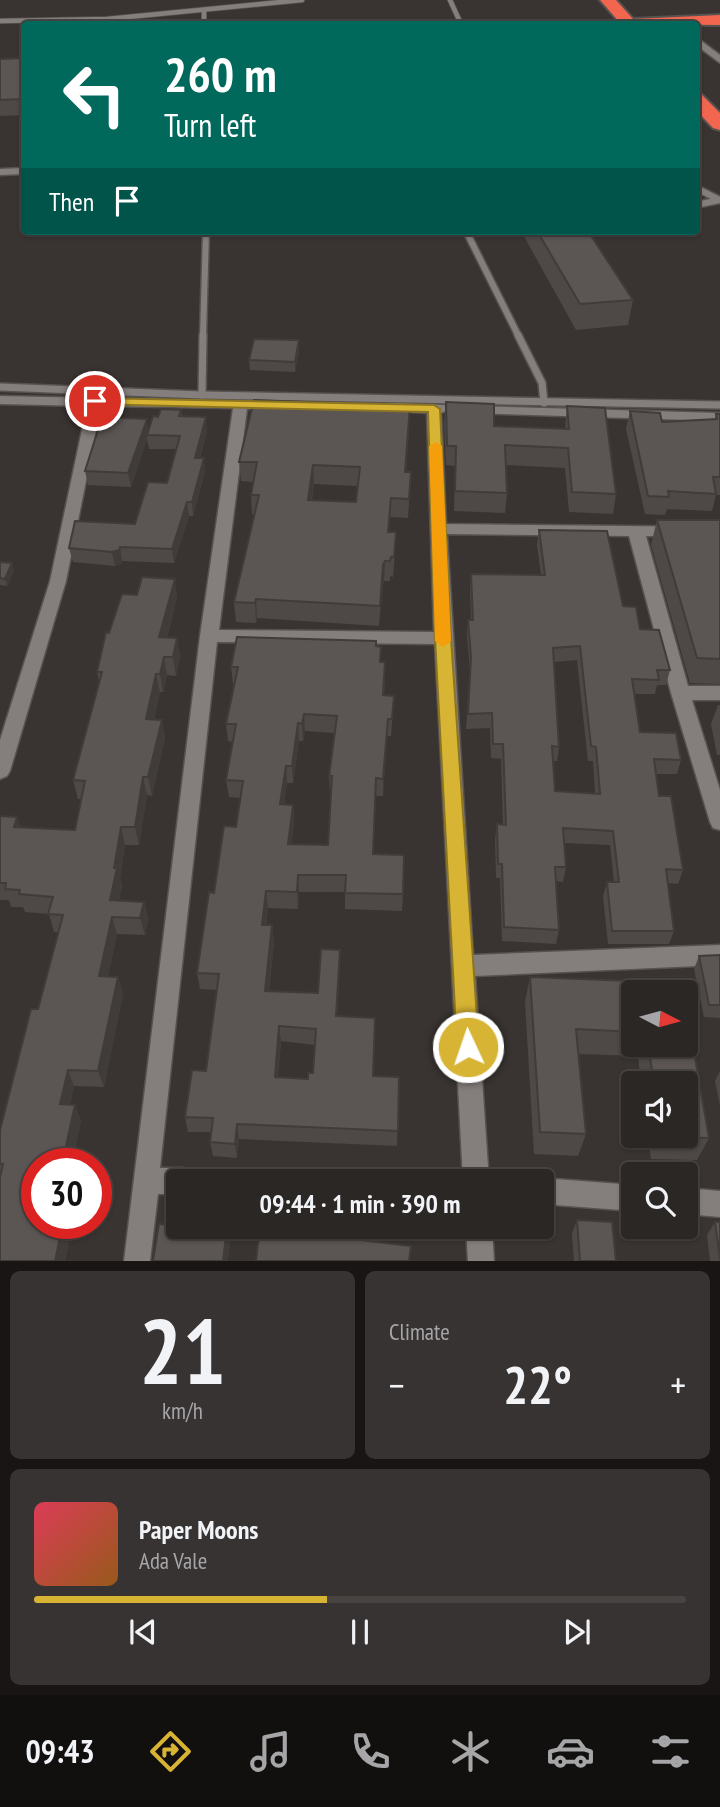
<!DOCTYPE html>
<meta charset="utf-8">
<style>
:root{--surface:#2b2725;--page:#373332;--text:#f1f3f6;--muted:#a6a5a7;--line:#474442;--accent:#d7b434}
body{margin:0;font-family:"PT Sans Narrow",sans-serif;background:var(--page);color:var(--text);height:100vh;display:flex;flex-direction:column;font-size:26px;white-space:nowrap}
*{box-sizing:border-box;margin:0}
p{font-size:23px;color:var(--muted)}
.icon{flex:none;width:38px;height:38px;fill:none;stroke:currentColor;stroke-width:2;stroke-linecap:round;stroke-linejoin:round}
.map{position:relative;height:1261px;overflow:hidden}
.panel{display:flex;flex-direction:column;gap:10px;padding:10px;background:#181514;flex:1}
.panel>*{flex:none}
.banner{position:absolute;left:21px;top:21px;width:679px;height:214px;border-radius:7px;box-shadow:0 2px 5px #0004,0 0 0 2px var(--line);background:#00695c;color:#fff;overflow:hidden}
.needle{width:46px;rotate:96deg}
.controls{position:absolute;left:621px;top:980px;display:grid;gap:14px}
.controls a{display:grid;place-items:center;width:77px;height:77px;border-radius:7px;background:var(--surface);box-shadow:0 2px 5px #0004,0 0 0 2px var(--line);font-size:35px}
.speed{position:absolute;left:21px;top:1148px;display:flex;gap:14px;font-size:35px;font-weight:700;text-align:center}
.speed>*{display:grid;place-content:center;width:91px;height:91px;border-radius:50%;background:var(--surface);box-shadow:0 2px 5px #0004,0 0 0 2px var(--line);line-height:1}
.speed .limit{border:10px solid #d22;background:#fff;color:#111}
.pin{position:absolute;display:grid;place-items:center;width:60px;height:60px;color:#fff;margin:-30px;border:4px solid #fff;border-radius:50%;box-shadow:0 2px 7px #0007}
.me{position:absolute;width:77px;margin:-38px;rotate:357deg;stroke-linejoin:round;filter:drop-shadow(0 0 5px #0008)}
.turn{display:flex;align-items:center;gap:24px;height:147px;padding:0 28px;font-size:32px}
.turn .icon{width:91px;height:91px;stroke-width:2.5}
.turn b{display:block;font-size:49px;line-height:60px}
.then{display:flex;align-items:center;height:66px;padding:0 28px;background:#0003;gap:14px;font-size:26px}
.big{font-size:52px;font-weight:700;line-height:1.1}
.panel .card{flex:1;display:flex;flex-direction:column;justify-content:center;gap:10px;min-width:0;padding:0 24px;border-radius:10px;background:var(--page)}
.panel .dial{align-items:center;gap:0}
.dial b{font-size:91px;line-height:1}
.song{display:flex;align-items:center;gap:21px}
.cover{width:84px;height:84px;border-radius:10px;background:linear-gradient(135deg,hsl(350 70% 55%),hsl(30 70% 35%))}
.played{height:7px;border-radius:4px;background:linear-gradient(90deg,var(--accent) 45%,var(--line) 45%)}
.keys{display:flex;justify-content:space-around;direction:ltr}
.heat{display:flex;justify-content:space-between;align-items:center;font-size:38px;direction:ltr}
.panel .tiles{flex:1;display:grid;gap:10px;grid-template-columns:1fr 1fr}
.card:last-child{grid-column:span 2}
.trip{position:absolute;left:166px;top:1169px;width:388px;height:70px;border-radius:7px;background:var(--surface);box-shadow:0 2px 5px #0004,0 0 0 2px var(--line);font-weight:700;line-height:70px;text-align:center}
.tabs{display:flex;height:112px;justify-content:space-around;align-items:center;background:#11100f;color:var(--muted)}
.tabs .icon{width:49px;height:49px}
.tabs .active{color:var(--accent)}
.tabs b{font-size:32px;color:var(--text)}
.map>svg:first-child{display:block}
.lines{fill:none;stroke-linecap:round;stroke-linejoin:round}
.lane-far2-casing{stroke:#565250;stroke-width:6}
.lane-far1-casing{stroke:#565250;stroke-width:9}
.lane-casing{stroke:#565250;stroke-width:10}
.street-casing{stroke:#565250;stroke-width:3}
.highway-casing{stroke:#565250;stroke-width:4}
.lane-far2{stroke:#847e7c;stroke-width:4.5}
.lane-far1{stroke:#847e7c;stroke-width:6}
.lane{stroke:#847e7c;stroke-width:7}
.street{fill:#847e7c;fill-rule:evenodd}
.highway{fill:#f26650;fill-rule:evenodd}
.wall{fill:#4e4947;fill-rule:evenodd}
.shaded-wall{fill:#403c3a}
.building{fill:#5b5553;stroke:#403c3a;stroke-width:2;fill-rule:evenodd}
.route{fill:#d7b434;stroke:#8c7522;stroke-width:2}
.slow{fill:#f59e0b}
</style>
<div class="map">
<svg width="720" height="1261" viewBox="0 0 720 1261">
<rect width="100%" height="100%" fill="#393431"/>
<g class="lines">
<g class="lane-far2-casing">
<g id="lane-far2">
<path d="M450,0L461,24"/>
<path d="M204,10V24"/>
<path d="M0,21L107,19L302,0"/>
</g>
</g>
<g class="lane-far1-casing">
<g id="lane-far1">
<path d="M0,172L24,171"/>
<path d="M696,188L720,200"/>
<path d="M696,205L720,200"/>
<path d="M466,231L519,337"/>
<path d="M203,337L206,231"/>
</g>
</g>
<g class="lane-casing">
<g id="lane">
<path d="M518,335L542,383L544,403"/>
<path d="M0,387L202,395L720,405"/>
<path d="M202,395L203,335"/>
</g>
</g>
<g class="street-casing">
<g id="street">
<path d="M696,37L720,55V63L696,45Z"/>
<path d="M0,396L281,402V408L247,409L219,630L434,632L427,413L383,410V404L388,403L444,405L451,409L441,413L446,524L720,527V537L646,536L688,686H720V700H692L720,790V830L713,828L710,822L671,693L629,536L447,534L473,955L720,945V965L475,976L489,1181H463L435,644L217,642L160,1168H183L192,1172L196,1181H178V1194H158L150,1261H124L200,636L233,408L101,406L66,581L10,771L7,776L0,779V740L50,581L87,406L0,404Z"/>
<path d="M472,406L720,413V421L467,413L465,410Z"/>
<path d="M542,1178L634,1185V1211L542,1204V1181H534Z"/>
<path d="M686,1188L720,1191V1217L686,1214Z"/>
<path d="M466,1227H492L494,1261H468Z"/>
</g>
</g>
<g class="highway-casing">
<g id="highway">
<path d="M600,0H616L633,19L720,15V25L621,24Z"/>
<path d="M696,94L702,95L720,113V130L713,128L696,110Z"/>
</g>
</g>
<use href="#lane-far2" class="lane-far2"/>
<use href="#lane-far1" class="lane-far1"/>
<use href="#lane" class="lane"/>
<use href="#street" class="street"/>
<use href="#highway" class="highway"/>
</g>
<g class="wall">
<path d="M24,58V115L0,116V59Z"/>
<path d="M521,231H588L633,300L628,325L576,330Z"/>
<path d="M299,340V351L295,372L250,370L249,360Z"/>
<path d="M446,402L494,426L565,429L567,406L616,494L613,514L569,512L565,468L506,465L507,493L505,513L454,511L455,466L446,465L444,422Z"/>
<path d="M181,410L182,417L207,431L200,458L205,472L193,516H189L174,563L122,561L121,564L115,566L73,562L69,548L135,524L167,483L176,449H149L147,439L131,487L88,485L85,471L148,430L158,417Z"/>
<path d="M630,411L662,422L715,419L716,414H720V495H716L712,511L667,509L665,515L645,514L626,429Z"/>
<path d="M409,425L406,472H411L408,518L390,517L389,532L395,552L393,577L390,576V581H384L383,585L379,626L257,618L256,623L236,622L234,602L254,514H252L251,495L253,482L241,481L239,462ZM314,484L358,486L356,502L312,500Z"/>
<path d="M657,520H720V684L690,683L651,545Z"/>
<path d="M539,530L623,606L670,670L666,685H657L655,694H634L640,732L681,760L677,774H656L659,796L683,870L678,884L668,883L674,931L669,944H608L603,896L607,882H614L610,845L564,843L566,867L563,882L556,881L559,930L556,944L502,941L500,878H496L495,839L497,824L503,825L501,759L491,758L490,728L466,729L470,671L467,635L468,620H471L470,588L471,574L541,575L537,545ZM577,660L588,761H593L595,793L555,791L553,761H557L559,747L554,662Z"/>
<path d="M0,562L12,563L14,570L7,586L0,585Z"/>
<path d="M177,597L167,638H177L180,657L176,676L167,675L163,692H160L154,720H162L165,738L152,796L147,795L139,845H125L120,878L122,886L119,901L144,902L148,919L145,935L117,934L108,976L118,977L123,994L104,1087L74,1086L70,1105H75L81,1121L72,1164H37V1223H73L65,1261H0V1130L38,1009L59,932H54L49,914L25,912L23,907H11L9,900H0V816L21,827L75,830L82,799H78L73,780L99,681L97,672L109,633Z"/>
<path d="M376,641V646L381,647V662L385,680L384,695L394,696L391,736H387L383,796H376L373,854L403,894L402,911L345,909V892H299L298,909L268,908L266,925H272L274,942L269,991L318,993L340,966L337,1016L373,1076L399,1077L397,1146L239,1139L237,1158L213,1156L210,1142L211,1132H188L185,1117L206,1071L217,990L200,989L197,973L214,893L236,827L241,798L229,797L226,780L233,742L228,741L226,724L235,684H233L231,667ZM305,731L334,733L329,776L330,793H331L328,845L291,844L294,822L293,805L284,804L287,783H293L299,741H303ZM281,1041L315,1045L313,1073L308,1079L278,1077Z"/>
<path d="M718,705H720V755H717L711,724Z"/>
<path d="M720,955V1018L704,1017L694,969L699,956Z"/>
<path d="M530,977L634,992V1045H686L709,1138L697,1160L651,1159L648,1136H686V1083H641L638,1056L578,1054L586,1134L578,1156L534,1154L525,1002Z"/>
<path d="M720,1071V1105L715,1081Z"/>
<path d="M577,1220L616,1261H574L572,1233Z"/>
<path d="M715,1222L720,1261H710L707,1235Z"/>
</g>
<g class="shaded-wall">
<path d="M299,340V351L295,372V362Z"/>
<path d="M206,417L207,431L196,471L195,458Z"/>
<path d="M147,419L149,433L147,435V439L131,487L128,473Z"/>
<path d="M204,458L205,472L193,516L192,502Z"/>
<path d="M313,465L314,484L308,519V500Z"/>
<path d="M187,502L189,516L174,563L172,549Z"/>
<path d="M120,547L122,561L121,564L115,566L112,552Z"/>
<path d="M385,561L384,581L383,585L379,626L383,565Z"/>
<path d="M12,563L14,570L7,586L5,579Z"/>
<path d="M175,579L177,597L162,656L159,637Z"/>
<path d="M256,599L257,618L256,623L255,603Z"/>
<path d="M177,638L180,657L176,676L173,657Z"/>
<path d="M164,657L167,675L163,692L160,674Z"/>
<path d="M156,674L160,692L150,738L146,719Z"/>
<path d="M304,714L305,731L303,741L302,724Z"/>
<path d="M388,719L387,736L383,796V779Z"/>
<path d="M162,720L165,738L152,796L148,777Z"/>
<path d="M298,723L299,741L293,783L292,766Z"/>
<path d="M286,766L287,783L282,821L280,804Z"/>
<path d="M143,777L147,795L139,845L135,827Z"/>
<path d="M293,805L294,822L289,861L288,844Z"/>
<path d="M17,817L24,835L14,827Z"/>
<path d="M121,827L125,845L120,878L122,886L115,918L110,900Z"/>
<path d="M298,875L299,892L298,909L297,892Z"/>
<path d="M266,891L268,908L264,941L262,925Z"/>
<path d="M144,902L148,919L145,935L140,918Z"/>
<path d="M112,917L117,934L104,993L99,976Z"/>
<path d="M272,925L274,942L267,1007L265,991Z"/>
<path d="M340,950V966L336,1032V1016Z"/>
<path d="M118,977L123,994L104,1087L98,1071Z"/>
<path d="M279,1026L281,1041L276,1092L275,1077Z"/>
<path d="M68,1070L74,1086L67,1120L60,1104Z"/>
<path d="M75,1105L81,1121L72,1164H62Z"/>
<path d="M237,1124L239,1139L237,1158L235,1144Z"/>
<path d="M63,1223H73L65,1261H55Z"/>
<path d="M227,1227H232L228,1261H223Z"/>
</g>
<g class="building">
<path d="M64,20V24H39L40,22Z"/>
<path d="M24,58V99L0,100V59Z"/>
<path d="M537,231H588L633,300L580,304Z"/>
<path d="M254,339L299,340L295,362L249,360Z"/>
<path d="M254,400L410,406L405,472H411L409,499L391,498L388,532H396L394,557H391L390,561H385L383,565L380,606L256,599L255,603L234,602L259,495H251L257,462H239ZM313,465L360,467L356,502L308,500Z"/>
<path d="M446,402L494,404V426L569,429L567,406L605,408L616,494L572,492L568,448L505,445L507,493L455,491L456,446H447Z"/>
<path d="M161,409L181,410L179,416L206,417L195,458H204L192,502H187L172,549L120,547L119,550L112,552L69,548L75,521L135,524L148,482L167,483L180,436L147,435L153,416L158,417Z"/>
<path d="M630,411L660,413L662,422L717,419L716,414H720V477H713L716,494L668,491L669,497L648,496Z"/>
<path d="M102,417L147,419L128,473L85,471Z"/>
<path d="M657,520H720V659L697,658Z"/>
<path d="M539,530L607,531L623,606L636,607L640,629L659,630L670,670H657L659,680L632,679L640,732L676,733L681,760L654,759L659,796H671L683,870L666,869L674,931H612L607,882H619L613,831L563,828L566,867H555L559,930L504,927L502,864H498L497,824L506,825L503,744H493L492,713L468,714L471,657L468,620H473L471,574L545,575ZM580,646L591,746L596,747L600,794L555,791L552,746L559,747L553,648Z"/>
<path d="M0,562L12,563L5,579L0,578Z"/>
<path d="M142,577L175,579L159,637L177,638L173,657H164L160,674H156L146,719L162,720L148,777H143L135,827H121L114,868H117L110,900L144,902L140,918L112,917L99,976L118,977L98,1071L68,1070L60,1104L75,1105L62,1164H37V1223H63L55,1261H0V1177L3,1164H0V1130L31,1009H38L63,915L48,914L53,897L19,894L20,890L5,889L6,883H0V816L17,817L14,827L75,830L85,781L73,780L102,672H97L106,632L109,633L122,594L137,595Z"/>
<path d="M237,637L376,641V646L381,647L380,662H385L383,695L394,696L392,719H388L383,779L376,778L373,854L404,855L403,894L345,893L346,875H298L297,892L266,891L262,925H272L265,991L318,993L321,949L340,950L336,1016L375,1018L373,1076L399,1077L398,1131L237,1124L235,1144L210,1142L213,1118L185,1117L192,1070L206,1071L219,974L197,973L209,892L214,893L224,826L236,827L243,781L226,780L236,724H226L238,667H231ZM304,714L337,716L329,776H332L328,845L288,844L293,805L280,804L286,766H292L298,723L302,724ZM279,1026L316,1029L313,1073H308V1079L275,1077Z"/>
<path d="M720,955V1005H709L699,956Z"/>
<path d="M530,977L682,983L684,992H634V1032L576,1029L586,1134L540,1132Z"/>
<path d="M686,1006L709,1138L661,1137V1136H686V1083H654L648,1045H686Z"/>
<path d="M178,1199V1227H227L223,1261H153L159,1224L174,1225Z"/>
<path d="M577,1220L612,1222L616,1261H580Z"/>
<path d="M715,1222H720V1259Z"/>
<path d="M317,1227H337L336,1237L411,1246L409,1261H256L259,1235L316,1238Z"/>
</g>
<path class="route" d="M95,398L434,405L440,409L451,638L479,1047L475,1054L468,1057L460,1054L457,1047L435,638L428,412L90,404L89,401Z"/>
<path class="slow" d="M436,442L442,446L451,641L443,647L435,641L429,446Z"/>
</svg>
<div class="controls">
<a><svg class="needle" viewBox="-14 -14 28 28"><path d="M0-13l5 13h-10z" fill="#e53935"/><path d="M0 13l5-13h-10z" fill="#a6a5a7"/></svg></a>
<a><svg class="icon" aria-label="sound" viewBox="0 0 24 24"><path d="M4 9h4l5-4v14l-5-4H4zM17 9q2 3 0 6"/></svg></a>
<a><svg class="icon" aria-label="search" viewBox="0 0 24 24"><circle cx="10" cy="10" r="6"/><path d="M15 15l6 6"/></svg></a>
</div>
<div class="speed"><div class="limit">30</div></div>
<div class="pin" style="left:95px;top:401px;background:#d93025"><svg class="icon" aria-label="arrive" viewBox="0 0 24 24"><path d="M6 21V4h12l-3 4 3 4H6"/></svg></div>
<svg class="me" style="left:468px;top:1047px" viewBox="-20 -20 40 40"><circle r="17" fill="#d7b434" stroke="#fff" stroke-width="3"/><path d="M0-11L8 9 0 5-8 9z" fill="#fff"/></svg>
<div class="trip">09:44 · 1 min · 390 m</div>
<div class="banner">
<div class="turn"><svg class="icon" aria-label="left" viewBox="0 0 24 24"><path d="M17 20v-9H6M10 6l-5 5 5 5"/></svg><div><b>260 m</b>Turn left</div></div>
<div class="then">Then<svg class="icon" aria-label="arrive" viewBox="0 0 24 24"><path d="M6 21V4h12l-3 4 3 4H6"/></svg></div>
</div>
</div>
<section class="panel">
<div class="tiles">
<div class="card dial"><b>21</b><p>km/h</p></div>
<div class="card"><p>Climate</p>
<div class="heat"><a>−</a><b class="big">22°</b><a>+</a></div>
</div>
<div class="card">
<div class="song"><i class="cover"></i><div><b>Paper Moons</b><p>Ada Vale</p></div></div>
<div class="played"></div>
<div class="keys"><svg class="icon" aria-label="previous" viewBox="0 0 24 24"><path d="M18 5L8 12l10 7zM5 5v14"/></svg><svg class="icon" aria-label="pause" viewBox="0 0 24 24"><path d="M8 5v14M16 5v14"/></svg><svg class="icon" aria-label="next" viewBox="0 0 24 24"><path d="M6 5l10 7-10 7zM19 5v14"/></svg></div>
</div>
</div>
</section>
<nav class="tabs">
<b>09:43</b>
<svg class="icon active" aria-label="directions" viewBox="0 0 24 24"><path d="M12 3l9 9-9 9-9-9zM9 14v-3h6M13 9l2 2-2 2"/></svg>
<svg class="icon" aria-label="music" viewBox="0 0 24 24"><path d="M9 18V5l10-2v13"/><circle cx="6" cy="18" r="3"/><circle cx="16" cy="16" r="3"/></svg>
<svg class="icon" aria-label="phone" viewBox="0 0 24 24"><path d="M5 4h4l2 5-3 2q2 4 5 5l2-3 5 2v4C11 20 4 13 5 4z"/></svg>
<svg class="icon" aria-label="climate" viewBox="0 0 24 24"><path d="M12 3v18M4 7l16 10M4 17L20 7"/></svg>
<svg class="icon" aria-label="car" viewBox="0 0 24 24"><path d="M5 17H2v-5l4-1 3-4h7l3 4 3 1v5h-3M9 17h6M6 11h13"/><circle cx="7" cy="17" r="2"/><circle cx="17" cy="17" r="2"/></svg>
<svg class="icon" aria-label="filters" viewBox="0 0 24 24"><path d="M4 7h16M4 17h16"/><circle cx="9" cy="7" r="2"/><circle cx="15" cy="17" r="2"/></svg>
</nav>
